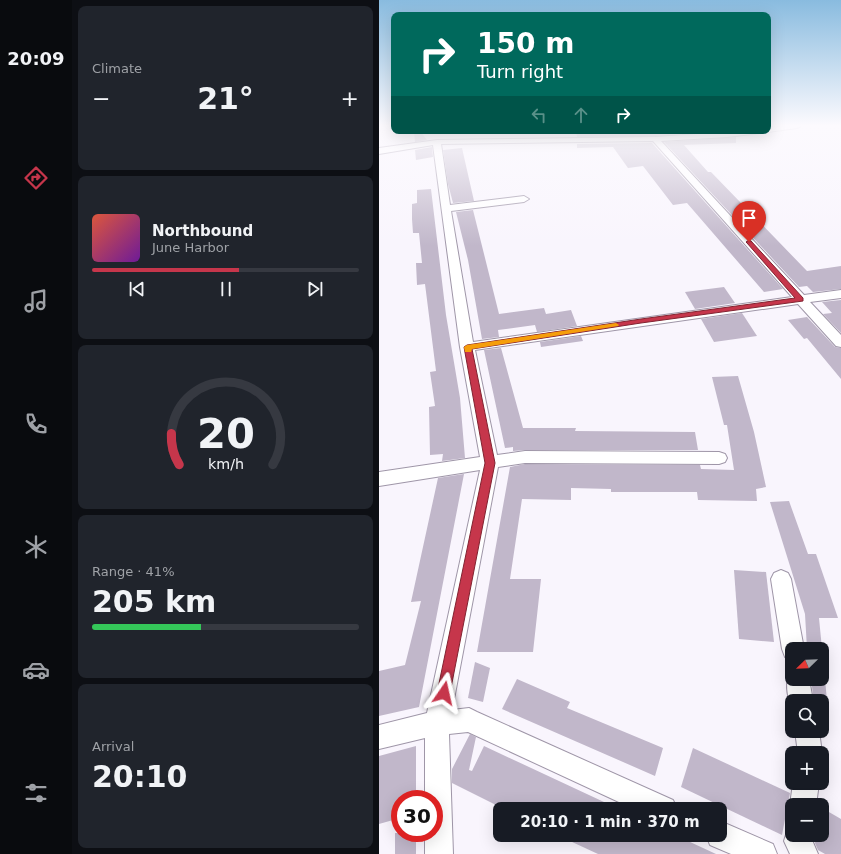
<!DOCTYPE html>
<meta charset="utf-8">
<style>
:root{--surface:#171b24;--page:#20242c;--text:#f1f3f6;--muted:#9ea1a6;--line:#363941;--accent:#c6364b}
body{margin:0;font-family:"DejaVu Sans",sans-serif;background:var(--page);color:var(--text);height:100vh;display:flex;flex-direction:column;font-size:15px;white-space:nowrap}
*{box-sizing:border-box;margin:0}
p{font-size:13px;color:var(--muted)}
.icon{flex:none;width:22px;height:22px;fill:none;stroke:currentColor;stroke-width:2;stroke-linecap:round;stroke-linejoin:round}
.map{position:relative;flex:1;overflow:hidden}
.panel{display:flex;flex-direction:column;gap:6px;padding:6px;background:#0d0f14;width:307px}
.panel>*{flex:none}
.hud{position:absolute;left:12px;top:12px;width:380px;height:122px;border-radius:8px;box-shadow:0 4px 16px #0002;background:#00695c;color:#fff;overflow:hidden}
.needle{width:26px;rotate:247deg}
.buttons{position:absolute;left:406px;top:642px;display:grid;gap:8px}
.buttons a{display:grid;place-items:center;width:44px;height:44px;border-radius:8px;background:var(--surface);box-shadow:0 4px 16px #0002;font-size:20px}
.speed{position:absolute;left:12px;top:790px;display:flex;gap:8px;font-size:20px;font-weight:700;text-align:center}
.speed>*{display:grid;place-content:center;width:52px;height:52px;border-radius:50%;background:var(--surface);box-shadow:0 4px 16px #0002;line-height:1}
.speed .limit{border:6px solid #d22;background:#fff;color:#111}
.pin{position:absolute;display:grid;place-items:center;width:34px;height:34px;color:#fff;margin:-41px -17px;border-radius:50% 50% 50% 0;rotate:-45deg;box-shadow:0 0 4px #0007}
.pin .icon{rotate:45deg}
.me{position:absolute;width:44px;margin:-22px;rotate:11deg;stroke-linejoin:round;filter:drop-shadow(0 0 3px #0008)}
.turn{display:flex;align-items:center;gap:14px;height:84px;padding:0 20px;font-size:18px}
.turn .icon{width:52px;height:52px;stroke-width:2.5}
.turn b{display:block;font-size:28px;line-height:34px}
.lanes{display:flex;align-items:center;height:38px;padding:0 20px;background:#0003;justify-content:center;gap:20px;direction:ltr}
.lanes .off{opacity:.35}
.big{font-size:30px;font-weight:600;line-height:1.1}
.panel .tile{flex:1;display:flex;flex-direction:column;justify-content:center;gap:6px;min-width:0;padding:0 14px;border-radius:8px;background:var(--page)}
.panel .dial{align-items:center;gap:0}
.dial svg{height:104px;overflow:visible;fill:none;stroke:var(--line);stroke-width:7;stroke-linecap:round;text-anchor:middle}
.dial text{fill:var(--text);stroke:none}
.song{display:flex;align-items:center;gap:12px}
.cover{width:48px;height:48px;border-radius:6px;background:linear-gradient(135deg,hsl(10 70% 55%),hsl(280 70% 35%))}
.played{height:4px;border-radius:2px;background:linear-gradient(90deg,var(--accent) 55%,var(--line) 55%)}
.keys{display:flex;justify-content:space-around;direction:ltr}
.heat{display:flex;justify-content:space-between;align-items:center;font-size:22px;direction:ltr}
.charge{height:6px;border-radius:3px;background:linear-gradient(90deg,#34c759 41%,var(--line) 0)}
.trip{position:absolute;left:114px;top:802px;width:234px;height:40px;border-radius:8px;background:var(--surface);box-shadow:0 4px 16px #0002;font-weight:600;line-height:40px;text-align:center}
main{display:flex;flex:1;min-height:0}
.tab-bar{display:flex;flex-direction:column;width:72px;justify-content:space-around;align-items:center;background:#090b0e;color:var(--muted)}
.tab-bar .icon{width:28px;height:28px}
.tab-bar .current{color:var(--accent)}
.tab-bar b{font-size:18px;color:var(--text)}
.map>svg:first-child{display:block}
.building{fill:#c1b7ca}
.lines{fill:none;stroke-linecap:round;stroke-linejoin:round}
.street-casing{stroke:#9f96a8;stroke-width:2}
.street{fill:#fff;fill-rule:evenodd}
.route{fill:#c6364b;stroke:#812331}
.slow{fill:#f59e0b}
</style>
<main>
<nav class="tab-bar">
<b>20:09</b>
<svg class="icon current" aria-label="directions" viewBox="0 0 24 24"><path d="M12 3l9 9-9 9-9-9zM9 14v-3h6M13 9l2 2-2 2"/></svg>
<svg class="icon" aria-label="music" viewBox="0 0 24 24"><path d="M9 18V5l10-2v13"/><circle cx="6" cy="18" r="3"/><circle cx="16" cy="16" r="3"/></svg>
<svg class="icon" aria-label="phone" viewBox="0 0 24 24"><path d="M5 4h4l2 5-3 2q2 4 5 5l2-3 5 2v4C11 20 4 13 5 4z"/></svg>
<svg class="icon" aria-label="climate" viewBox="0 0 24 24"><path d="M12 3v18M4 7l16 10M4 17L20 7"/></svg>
<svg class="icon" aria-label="car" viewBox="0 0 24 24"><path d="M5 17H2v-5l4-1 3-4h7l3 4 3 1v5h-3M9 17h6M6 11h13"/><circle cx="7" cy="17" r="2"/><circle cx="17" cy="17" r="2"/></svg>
<svg class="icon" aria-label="filters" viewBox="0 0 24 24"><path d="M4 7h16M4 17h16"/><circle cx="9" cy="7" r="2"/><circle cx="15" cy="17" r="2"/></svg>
</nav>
<section class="panel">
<div class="tile"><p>Climate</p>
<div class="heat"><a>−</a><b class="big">21°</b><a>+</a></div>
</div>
<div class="tile">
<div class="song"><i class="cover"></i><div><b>Northbound</b><p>June Harbor</p></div></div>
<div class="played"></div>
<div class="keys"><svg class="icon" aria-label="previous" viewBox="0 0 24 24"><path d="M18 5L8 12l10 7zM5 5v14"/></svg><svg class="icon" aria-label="pause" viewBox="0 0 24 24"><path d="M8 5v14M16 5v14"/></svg><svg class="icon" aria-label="next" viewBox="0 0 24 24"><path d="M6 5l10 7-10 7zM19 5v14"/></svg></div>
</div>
<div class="tile dial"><svg viewBox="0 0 100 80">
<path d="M14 69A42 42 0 1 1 86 69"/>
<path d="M14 69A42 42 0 0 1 8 45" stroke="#c6364b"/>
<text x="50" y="56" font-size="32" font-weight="700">20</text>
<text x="50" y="72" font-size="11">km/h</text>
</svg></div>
<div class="tile"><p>Range · 41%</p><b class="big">205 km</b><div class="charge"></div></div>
<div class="tile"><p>Arrival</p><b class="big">20:10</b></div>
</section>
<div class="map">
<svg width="462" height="854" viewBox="0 0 462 854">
<rect width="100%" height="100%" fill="#f9f5fd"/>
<g class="building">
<path d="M35,131H41L48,140L36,142Z"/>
<path d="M197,131H340L276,136L198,137Z"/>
<path d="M357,137V143L305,145L329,172H332L428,271L462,266V289L434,292L428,286L420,287L285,142Z"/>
<path d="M273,143L404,289L385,292L308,203L294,205L264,166L249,168L234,147L198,148V144Z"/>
<path d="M53,147L54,157L37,160L36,150Z"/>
<path d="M83,148L95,201L74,203L69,184L64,150Z"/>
<path d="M52,189L67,315L81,398L86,458L63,461L64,454L51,455L50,407L56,406L51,372L57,371L46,284L38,285L37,263H43L40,233H34L33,219V204L38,203V190Z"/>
<path d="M94,210L120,314L165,308L167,314L192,310L198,326L158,332L156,325L119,330L120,337L103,339L89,260L77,212Z"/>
<path d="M345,287L356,303L316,309L306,292Z"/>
<path d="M462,300V333L444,314L453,313L443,302Z"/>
<path d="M363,313L378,336L335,342L322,319Z"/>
<path d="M428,317L456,347L462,348V379L428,338L425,339L409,320Z"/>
<path d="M202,336L204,341L162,347L161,342Z"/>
<path d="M122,348L144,428H197L196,431L316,432L319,450H146L134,451V447L126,448L105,350Z"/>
<path d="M359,376L375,432L387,487L377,489L378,501L319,500L318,492H232V489L192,488V500L143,499L131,579H162L154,652H98L131,467L146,464L321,465L322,469L355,470L348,425H345L333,377Z"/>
<path d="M85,474L40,707L0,716V671L26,665L42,601L32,602L59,478Z"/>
<path d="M410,501L429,554H437L459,618H440L443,649H428L426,614L391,502Z"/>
<path d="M355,570L387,572L395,642L360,639Z"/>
<path d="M96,662L111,668L104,702L89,698Z"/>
<path d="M138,679L191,702L188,708L284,748L276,776L123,709Z"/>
<path d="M432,679H446L448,701H435Z"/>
<path d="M91,734L97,737L90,770L93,771L105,746L240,809H125L73,783V769Z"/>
<path d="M37,746V799H21V818L0,824V756Z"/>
<path d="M314,748L411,793L403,835L302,787Z"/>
<path d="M443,808L462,819V854H446L439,850L436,843L438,835H443Z"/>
<rect x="16" y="833" width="21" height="21"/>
<path d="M178,835H296L337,854H219Z"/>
</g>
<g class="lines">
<g class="street-casing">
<g id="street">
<path d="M398,126H422L418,128L389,132L386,131H389V128Z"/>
<path d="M361,131H385L381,133L348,137L282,141L425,295L462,290V298L431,302L462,335V347L457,346L419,304L96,350L118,455L146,451L340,452L346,454L348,458L346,462L340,464L146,463L119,467L73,710L90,708L98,712L294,800L298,809H255L89,732L70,734L74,854H46V833H55V799H46V738L0,749V725L48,713L101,470L0,486V472L101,457L81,347L54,145L0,154V148L58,140L276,137ZM274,141L413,297L94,342L72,211L145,202L150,199L145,196L71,205L62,144Z"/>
<path d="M402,570L409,573L412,579L425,649H413V659L406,657L403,649L392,579L395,573Z"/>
<path d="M413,670V679H430L434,701H413V708C408,696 406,682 411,671Z"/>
<path d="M416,731H440L443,753V754L419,753Z"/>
<path d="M414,783H440L437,805H413V810L411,805Z"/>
<path d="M341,821L394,844L398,854H352L331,845L327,835H341Z"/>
<path d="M413,824V835H434L433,840L439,854H411L405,841L410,825Z"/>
</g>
</g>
<use href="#street" class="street"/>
</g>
<linearGradient id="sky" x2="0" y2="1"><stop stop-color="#89bbdf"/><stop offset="0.51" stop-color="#fcfafe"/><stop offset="1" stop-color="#fcfafe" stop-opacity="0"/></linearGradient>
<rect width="462" height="246" fill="url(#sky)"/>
<path class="route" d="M370,240L372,241L424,298V301L262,323L93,349L116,463L71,693L69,697L65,699L60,697L58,693L106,463L85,347L88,345L262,319L416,298L368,243L367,242Z"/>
<path class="slow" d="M237,323L240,325L239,326L93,349L92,352H86L85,347L88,345Z"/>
</svg>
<div class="buttons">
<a><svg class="needle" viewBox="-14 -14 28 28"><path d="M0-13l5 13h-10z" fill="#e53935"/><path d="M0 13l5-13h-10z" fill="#9ea1a6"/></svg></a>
<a><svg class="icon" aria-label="search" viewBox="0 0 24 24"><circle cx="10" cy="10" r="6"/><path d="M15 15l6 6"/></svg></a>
<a>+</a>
<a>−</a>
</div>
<div class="speed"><div class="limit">30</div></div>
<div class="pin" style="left:370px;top:242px;background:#d93025"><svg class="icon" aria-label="arrive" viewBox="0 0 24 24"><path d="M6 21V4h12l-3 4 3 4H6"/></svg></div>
<svg class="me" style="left:65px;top:693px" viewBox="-20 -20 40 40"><path d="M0-17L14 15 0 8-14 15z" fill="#c6364b" stroke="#fff" stroke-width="4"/></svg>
<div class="trip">20:10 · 1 min · 370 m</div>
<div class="hud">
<div class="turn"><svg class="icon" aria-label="right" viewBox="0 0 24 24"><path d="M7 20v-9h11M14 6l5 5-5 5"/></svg><div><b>150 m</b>Turn right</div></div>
<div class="lanes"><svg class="icon off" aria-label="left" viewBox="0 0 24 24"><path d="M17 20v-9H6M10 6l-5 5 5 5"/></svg><svg class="icon off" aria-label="ahead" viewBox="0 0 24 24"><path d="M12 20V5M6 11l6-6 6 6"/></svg><svg class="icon" aria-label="right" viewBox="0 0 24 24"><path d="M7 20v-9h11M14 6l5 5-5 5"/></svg></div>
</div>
</div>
</main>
